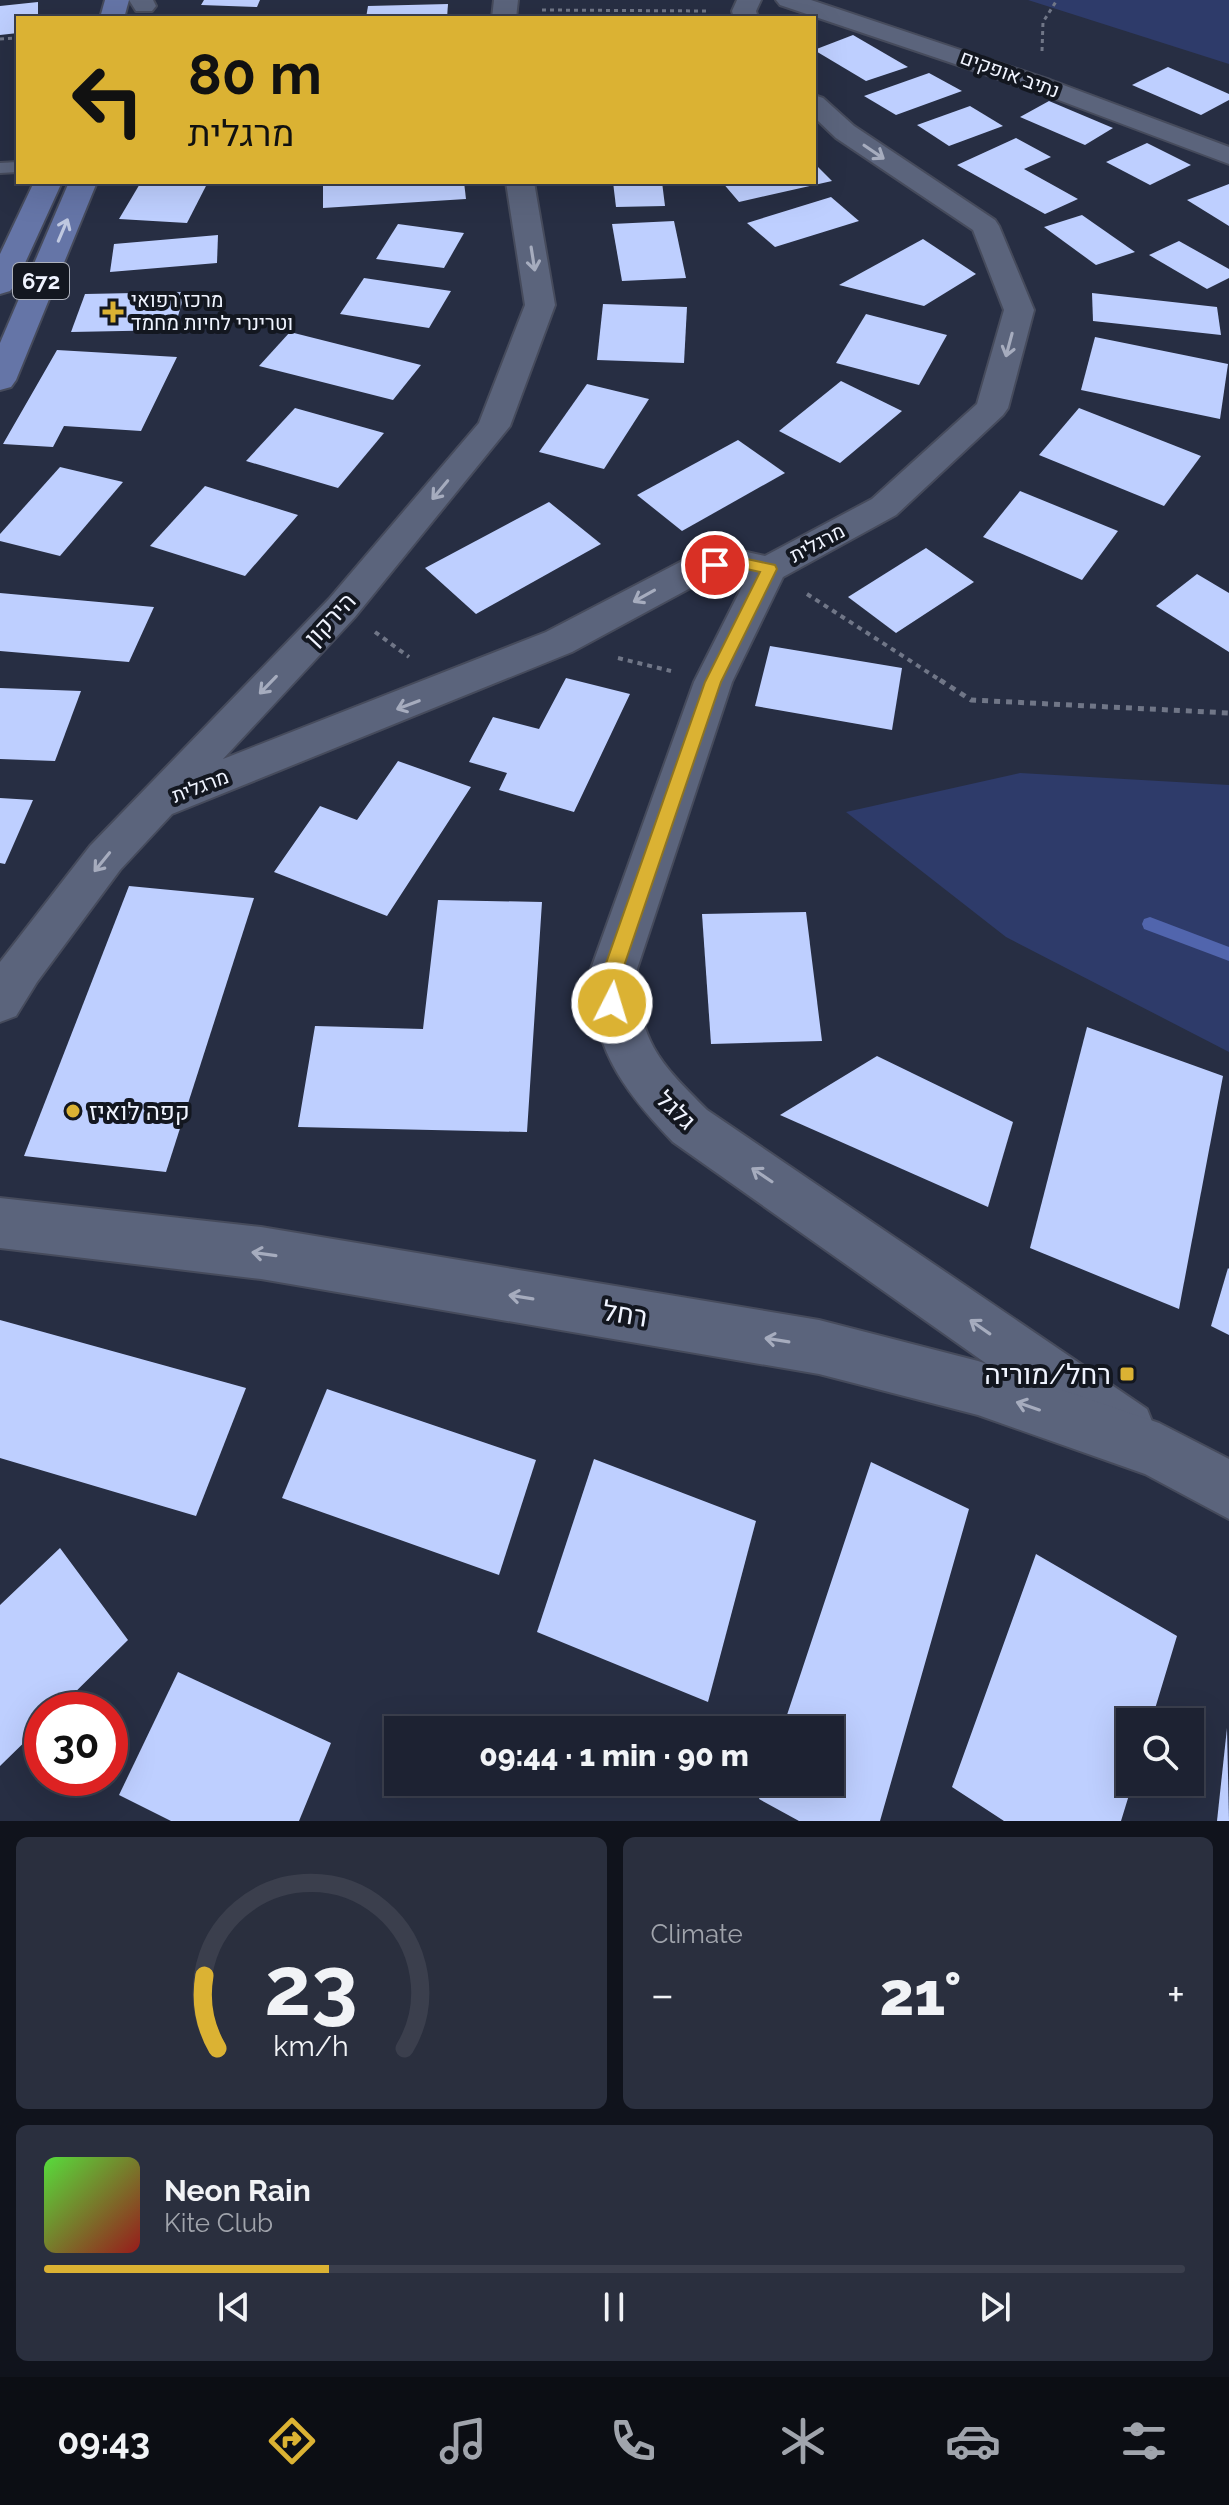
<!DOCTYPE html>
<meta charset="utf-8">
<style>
:root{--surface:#1d2232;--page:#2a2f3e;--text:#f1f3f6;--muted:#a0a4ac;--line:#3b3f4d;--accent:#dbb233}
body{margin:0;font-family:Raleway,Heebo,sans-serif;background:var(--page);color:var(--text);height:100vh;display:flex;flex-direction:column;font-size:30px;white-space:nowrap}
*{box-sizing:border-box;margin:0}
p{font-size:26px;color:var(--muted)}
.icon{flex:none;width:44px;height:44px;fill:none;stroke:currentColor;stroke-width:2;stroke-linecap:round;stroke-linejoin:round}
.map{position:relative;height:1821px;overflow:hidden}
.side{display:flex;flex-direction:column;gap:16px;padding:16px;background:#10131c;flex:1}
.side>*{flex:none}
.guide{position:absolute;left:16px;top:16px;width:800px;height:168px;border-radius:0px;box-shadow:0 8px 32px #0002,0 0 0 2px var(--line);background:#dbb233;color:#111;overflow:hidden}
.buttons{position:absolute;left:1116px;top:1708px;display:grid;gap:16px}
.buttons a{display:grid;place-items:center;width:88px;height:88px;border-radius:0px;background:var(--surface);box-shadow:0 8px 32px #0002,0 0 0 2px var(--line);font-size:40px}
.speed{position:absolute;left:24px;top:1692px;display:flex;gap:16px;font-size:40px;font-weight:700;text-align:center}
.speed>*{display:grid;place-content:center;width:104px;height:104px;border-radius:50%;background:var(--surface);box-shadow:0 8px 32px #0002,0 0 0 2px var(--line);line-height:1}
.speed .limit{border:12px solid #d22;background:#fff;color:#111}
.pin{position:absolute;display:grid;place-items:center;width:68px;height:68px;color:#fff;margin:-34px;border:4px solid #fff;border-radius:50%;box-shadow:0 2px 8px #0007}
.me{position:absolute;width:88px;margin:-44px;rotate:5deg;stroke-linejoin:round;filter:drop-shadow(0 0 6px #0008)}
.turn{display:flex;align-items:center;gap:28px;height:168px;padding:0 40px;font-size:36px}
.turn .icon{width:104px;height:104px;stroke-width:2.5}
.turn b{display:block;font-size:56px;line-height:68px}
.big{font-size:60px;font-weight:800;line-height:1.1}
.side .card{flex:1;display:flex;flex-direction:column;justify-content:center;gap:12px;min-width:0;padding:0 28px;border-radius:12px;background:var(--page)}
.side .dial{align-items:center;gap:0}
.dial svg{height:208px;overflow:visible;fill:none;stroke:var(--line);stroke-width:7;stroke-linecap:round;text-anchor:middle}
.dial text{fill:var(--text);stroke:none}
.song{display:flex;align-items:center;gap:24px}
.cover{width:96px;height:96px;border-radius:12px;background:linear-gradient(135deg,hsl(110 70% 55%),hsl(0 70% 35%))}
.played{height:8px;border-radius:4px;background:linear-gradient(90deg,var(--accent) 25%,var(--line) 25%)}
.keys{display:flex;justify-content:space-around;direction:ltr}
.heat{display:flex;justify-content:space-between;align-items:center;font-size:44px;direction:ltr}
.side .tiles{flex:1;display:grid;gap:16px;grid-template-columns:1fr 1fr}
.card:last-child{grid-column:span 2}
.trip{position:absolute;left:384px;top:1716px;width:460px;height:80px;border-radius:0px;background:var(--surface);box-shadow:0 8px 32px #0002,0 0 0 2px var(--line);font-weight:800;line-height:80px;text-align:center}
.tabs{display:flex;height:128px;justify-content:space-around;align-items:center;background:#0c0e14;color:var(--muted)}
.tabs .icon{width:56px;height:56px}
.tabs .selected{color:var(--accent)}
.tabs b{font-size:36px;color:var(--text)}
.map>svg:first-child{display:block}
.green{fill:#2e3b6a}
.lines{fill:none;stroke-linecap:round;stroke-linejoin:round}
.stream{fill:#5165ad;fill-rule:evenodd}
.building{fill:#becfff}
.lane-casing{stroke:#464b5c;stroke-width:4}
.street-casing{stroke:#464b5c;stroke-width:4}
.secondary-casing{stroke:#464b5c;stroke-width:4}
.primary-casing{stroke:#464b5c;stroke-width:4}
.path-far2{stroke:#707687;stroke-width:3;stroke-dasharray:4 4;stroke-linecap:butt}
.path-far1{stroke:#707687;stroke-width:4;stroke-dasharray:5 5;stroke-linecap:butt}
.path{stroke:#707687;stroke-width:5;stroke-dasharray:6 6;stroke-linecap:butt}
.lane{fill:#5b647c;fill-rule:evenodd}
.street{fill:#5b647c;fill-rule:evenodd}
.secondary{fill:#5b647c;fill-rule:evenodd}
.primary{fill:#6575a7;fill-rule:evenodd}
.oneway{stroke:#a6acbe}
.oneway2{stroke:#bfc8e0}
.route{fill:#dbb233;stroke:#8e7421;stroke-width:2}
.poi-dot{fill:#dbb233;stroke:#131720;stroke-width:3}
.labels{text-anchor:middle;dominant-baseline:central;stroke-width:8;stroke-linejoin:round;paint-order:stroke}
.far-street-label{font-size:20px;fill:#f0f4ff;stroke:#131720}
.far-poi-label{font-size:20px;fill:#f0f4ff;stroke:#131720;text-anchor:start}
.shield{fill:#131720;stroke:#aeb2bc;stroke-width:2}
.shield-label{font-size:22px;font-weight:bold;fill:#f0f4ff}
.street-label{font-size:24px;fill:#f0f4ff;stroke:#131720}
.poi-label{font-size:24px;fill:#f0f4ff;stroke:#131720;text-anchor:start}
.near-street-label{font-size:28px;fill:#f0f4ff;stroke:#131720}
.near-poi-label{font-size:28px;fill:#f0f4ff;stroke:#131720;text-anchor:end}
</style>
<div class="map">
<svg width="1229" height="1821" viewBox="0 0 1229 1821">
<rect width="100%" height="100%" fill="#272e43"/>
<g class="green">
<path d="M1028,0H1229V64Z"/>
<path d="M1020,773L1229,785V1052L1006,937L846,812Z"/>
</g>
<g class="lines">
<path class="stream" d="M1150,917L1229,947V961L1144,929L1142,924L1144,919Z"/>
</g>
<g class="building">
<path d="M204,0H260L257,7L201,5Z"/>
<path d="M38,2V18H18V33L0,35V6Z"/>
<path d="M448,4L447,18H366L368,6Z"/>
<path d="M853,35L908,67L866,81L814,50Z"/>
<path d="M1168,67L1229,94V100L1201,115L1132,85Z"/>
<path d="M929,73L962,91L896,115L864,96Z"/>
<path d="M1049,101L1113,128L1085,145L1020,117Z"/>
<path d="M970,106L1003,126L949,146L917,125Z"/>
<path d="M1016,138L1051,157L1024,169L1078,199L1045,214L957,165Z"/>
<path d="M1147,143L1191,165L1150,185L1106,162Z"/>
<path d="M814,163L832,181L739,202L722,182H814Z"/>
<path d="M141,182H208L187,223L119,219Z"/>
<path d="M323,182H464L466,199L323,208Z"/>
<path d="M613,182H662L665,206L616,207Z"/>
<path d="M1229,184V226L1187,200Z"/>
<path d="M831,197L859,221L775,247L747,223Z"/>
<path d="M1082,215L1135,252L1096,265L1044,227Z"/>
<path d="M674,221L686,278L622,281L612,224Z"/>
<path d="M398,224L464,233L444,268L376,259Z"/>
<path d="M218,235L217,263L110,272L114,244Z"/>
<path d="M923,239L976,274L924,306L839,285Z"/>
<path d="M1179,241L1229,269V278L1207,289L1149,255Z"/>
<path d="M364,278L451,291L429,328L340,314Z"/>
<path d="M185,292L174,330L71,332L85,294Z"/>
<path d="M1092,293L1217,307L1221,335L1093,321Z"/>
<path d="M603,304L687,307L684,363L597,360Z"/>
<path d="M866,314L947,335L919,385L836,363Z"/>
<path d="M290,332L421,365L393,400L259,366Z"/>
<path d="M1095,337L1228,364L1220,419L1081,390Z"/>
<path d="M57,350L177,357L141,431L64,426L53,447L3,444Z"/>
<path d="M841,381L902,411L840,463L779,431Z"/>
<path d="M587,384L649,399L604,469L539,452Z"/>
<path d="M295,408L384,433L338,488L246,461Z"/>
<path d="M1079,408L1201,456L1164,506L1039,455Z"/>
<path d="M738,440L785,473L682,531L637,495Z"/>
<path d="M60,467L123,482L60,556L0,541V534Z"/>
<path d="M205,486L298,515L245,576L150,546Z"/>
<path d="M1020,491L1118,531L1082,580L983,537Z"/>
<path d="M549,502L601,544L476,614L425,568Z"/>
<path d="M926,548L974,582L896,633L848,597Z"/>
<path d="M1197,574L1229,593V652L1156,606Z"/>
<path d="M0,593L154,607L129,662L0,651Z"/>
<path d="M770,646L902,668L892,730L755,706Z"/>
<path d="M566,678L630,694L574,812L499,790L507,773L469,762L493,717L539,729Z"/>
<path d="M0,688L81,691L55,761L0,759Z"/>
<path d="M398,761L471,787L387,916L274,872L320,806L357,820Z"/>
<path d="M0,798L33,800L5,864L0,863Z"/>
<path d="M129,886L254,898L166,1172L24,1156Z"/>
<path d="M438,900L542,902L527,1132L298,1127L315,1026L423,1029Z"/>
<path d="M806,912L822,1041L711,1044L702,914Z"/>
<path d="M1087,1027L1223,1076L1179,1309L1030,1248Z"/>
<path d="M877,1056L1013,1122L988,1207L780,1115Z"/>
<path d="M1228,1268L1229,1269V1335L1211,1326Z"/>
<path d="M0,1320L246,1388L196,1516L0,1458Z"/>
<path d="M327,1389L536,1460L499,1575L282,1498Z"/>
<path d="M594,1459L756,1521L708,1702L537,1632Z"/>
<path d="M871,1462L969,1509L880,1821H799L759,1799L765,1782H830V1730H782Z"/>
<path d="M60,1548L128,1640L57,1710H42V1725L0,1766V1605Z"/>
<path d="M1036,1554L1177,1636L1151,1722H1130V1782H1133L1121,1821H1004L952,1787Z"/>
<path d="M178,1672L331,1743L299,1821H171L119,1795Z"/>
<path d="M1227,1728L1229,1821H1217Z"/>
</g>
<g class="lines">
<g class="lane-casing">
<path id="lane" d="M18,162V172L0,173V163Z"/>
</g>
<g class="street-casing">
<g id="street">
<path d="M129,0H153L156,6L152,11H136Z"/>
<path d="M494,0H518L516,18H492Z"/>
<path d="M737,0H761L756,11L758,18H734L732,11Z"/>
<path d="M776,0H811L1050,80L1229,147V164L1032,90L780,5Z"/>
<path d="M814,95L823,98L854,126L995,220L999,226L1034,310L1008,408L1003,415L896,515L783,577L732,682L637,969C638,1041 658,1061 707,1110L1147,1409L1155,1429L1147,1449L1127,1457L1107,1449L673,1142C621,1088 591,1046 591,969L694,682L747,577L733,573L707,579L572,652L172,814L120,870L37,982L16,1016L0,1022V962L90,846L329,599L479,423L525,305L506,182H534L555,305L510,426L355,617L223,759L546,632L684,560L733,549L765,556L872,499L977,404L1004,310L973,230L836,138L814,117Z"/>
</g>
</g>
<g class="secondary-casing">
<path id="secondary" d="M0,1198L261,1227L819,1320L978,1361L1159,1423L1229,1459V1519L1145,1474L978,1415L819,1374L261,1279L0,1248Z"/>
</g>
<g class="primary-casing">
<g id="primary">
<path d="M105,0H129L124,18H100Z"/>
<path d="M34,182H62L15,285L10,291L0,294V254Z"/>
<path d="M69,182H97L16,380L11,387L0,390V343Z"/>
</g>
</g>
<g class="path-far2">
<path d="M542,10L708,11"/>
<path d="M0,39L18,38"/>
<path d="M1042,51L1043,22L1057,0"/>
</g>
<g class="path-far1">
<path d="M807,594L943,682"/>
<path d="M375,632L409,657"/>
<path d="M618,658L671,671"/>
</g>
<path class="path" d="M940,680L971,700L1229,713"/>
<use href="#lane" class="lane"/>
<use href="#street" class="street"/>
<use href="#secondary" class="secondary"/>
<use href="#primary" class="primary"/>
</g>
<defs><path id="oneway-shaft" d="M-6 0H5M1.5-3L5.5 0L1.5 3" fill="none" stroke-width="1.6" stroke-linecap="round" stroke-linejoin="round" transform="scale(2)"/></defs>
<g class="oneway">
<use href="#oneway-shaft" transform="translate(874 152) rotate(34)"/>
<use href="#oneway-shaft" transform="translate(533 259) rotate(81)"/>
<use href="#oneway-shaft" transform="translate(1009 345) rotate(105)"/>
<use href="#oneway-shaft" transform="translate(440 490) rotate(130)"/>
<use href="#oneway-shaft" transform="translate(644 596) rotate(151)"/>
<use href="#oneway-shaft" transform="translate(268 685) rotate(134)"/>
<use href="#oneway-shaft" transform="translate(408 705) rotate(159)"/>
<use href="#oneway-shaft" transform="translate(102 862) rotate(129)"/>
<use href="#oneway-shaft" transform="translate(762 1175) rotate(-146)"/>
<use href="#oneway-shaft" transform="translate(264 1254) rotate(-172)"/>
<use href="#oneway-shaft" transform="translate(521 1297) rotate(-171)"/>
<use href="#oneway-shaft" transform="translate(980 1327) rotate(-145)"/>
<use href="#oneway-shaft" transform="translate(777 1340) rotate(-171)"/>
<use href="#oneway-shaft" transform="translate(1028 1406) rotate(-161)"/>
</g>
<use class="oneway2" href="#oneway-shaft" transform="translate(63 230) rotate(-67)"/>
<path class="route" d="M733,556L775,565L777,569L721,682L623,969L619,1009L612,1012L605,1009L602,1003L604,969L705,682L760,572L733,566L715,570L708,565L710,561Z"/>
<g class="poi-dot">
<path d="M109 300h8v8h8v8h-8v8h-8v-8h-8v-8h8z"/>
<circle cx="73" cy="1111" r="8"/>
<rect x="1119" y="1366" width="16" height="16" rx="4"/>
</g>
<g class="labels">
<g class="far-street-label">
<text transform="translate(1010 74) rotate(20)">נתיב אופקים</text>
<text transform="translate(817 543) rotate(-28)">מרגלית</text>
<text transform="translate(200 786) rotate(-21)">מרגלית</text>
</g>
<g class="far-poi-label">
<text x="131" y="300">מרכז רפואי<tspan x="131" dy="23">וטרינרי לחיות מחמד</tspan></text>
</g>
<rect class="shield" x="13" y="263" width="56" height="36" rx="6"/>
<g class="shield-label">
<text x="41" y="281">672</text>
</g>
<g class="street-label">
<text transform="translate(330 619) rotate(-47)">הירקון</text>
<text transform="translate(676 1110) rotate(44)">גלגל</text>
</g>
<g class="poi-label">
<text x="89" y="1111">קפה לואיז</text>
</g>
<g class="near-street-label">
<text transform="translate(625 1314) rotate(9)">רחל</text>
</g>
<g class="near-poi-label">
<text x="1111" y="1374">רחל/מוריה</text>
</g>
</g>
</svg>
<div class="buttons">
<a><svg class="icon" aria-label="search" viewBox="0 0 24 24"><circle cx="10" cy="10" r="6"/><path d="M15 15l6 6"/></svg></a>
</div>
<div class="speed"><div class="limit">30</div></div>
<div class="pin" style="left:715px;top:565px;background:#d93025"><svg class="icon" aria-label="arrive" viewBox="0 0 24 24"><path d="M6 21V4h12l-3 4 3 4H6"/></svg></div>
<svg class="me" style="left:612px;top:1003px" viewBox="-20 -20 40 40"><circle r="17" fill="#dbb233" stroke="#fff" stroke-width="3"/><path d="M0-11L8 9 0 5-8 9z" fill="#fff"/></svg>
<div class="trip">09:44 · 1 min · 90 m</div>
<div class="guide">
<div class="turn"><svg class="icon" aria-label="left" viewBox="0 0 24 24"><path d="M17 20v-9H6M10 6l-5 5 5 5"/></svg><div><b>80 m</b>מרגלית</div></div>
</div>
</div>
<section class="side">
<div class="tiles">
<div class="card dial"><svg viewBox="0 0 100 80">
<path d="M14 69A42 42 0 1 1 86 69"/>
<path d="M14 69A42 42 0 0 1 9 41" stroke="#dbb233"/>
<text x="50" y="56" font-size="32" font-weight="700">23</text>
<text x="50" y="72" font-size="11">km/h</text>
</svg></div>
<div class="card"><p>Climate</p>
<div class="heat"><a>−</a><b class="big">21°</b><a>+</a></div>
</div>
<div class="card">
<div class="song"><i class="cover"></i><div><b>Neon Rain</b><p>Kite Club</p></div></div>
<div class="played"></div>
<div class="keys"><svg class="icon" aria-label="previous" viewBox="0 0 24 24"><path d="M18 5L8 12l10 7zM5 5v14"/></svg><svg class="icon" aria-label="pause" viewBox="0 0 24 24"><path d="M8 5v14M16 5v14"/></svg><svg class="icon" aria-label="next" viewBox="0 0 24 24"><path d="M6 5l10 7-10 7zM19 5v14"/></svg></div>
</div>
</div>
</section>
<nav class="tabs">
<b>09:43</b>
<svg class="icon selected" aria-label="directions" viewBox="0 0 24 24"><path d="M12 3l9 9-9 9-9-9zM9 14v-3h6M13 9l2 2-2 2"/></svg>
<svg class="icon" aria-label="music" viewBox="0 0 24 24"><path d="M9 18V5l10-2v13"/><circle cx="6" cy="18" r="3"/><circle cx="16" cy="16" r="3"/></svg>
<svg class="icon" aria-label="phone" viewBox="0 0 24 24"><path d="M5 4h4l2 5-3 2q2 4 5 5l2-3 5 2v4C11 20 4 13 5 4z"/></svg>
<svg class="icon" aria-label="climate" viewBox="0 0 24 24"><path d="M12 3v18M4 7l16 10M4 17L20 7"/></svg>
<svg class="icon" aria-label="car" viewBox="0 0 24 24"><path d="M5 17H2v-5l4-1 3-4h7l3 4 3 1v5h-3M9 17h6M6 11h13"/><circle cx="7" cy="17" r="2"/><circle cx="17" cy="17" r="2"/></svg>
<svg class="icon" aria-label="filters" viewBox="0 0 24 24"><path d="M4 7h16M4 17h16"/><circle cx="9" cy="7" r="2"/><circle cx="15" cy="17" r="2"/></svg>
</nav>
